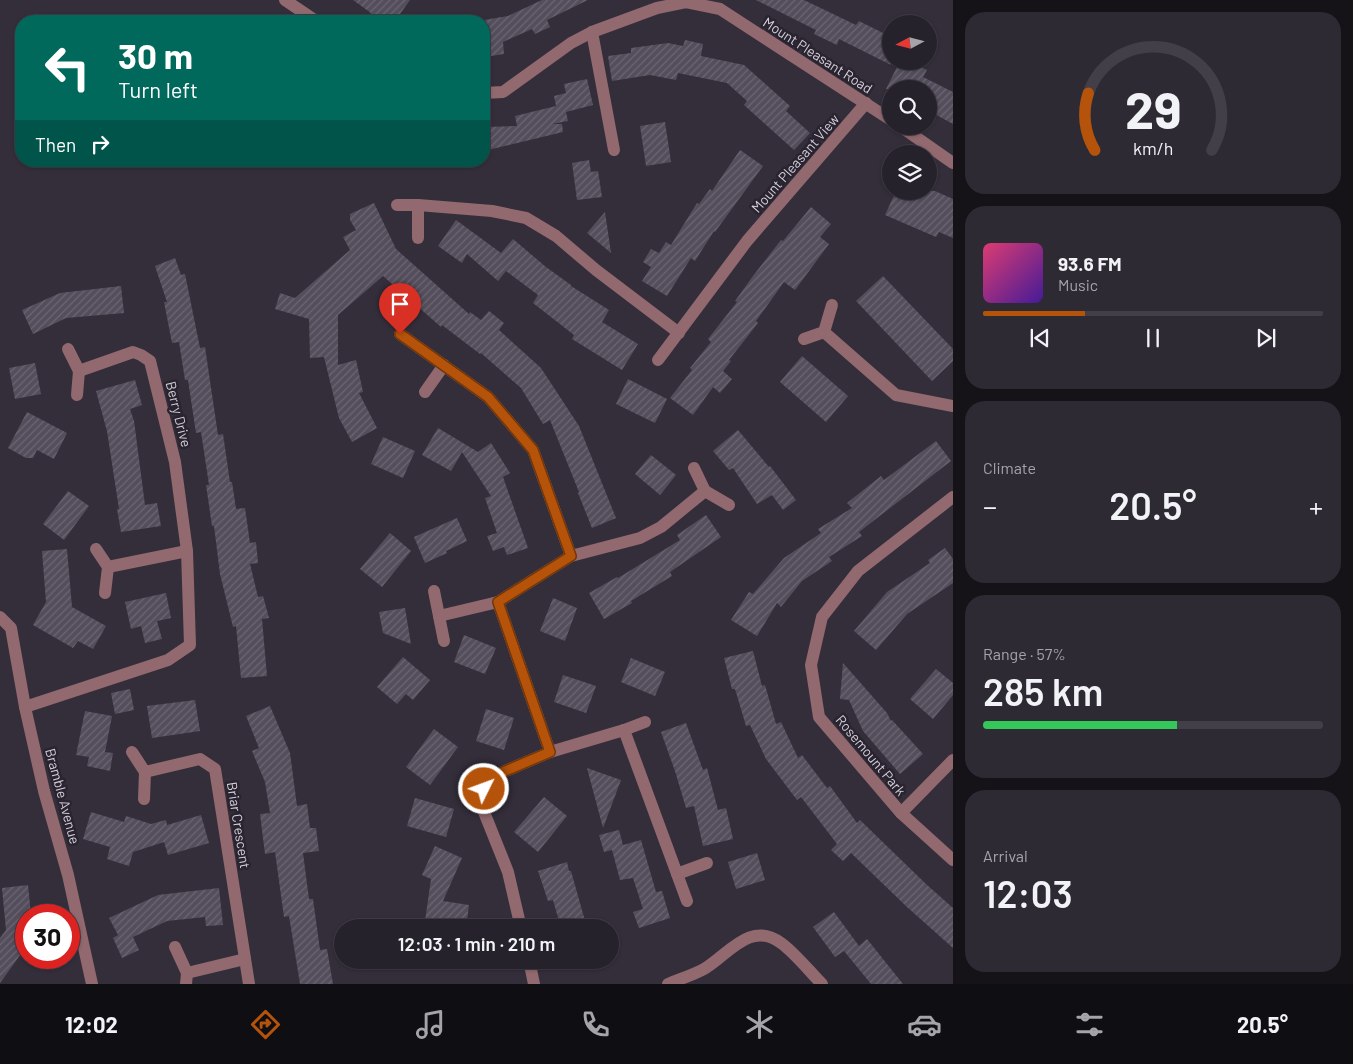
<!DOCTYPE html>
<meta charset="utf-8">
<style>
:root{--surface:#26222c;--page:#2e2a34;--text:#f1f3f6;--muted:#a4a4a9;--line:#423f48;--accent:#b45309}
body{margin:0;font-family:Barlow,sans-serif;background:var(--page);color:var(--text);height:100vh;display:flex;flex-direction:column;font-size:19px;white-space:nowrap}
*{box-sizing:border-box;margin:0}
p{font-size:16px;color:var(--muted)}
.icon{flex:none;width:28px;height:28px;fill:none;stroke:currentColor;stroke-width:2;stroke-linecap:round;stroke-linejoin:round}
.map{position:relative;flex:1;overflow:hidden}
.side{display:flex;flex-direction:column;gap:12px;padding:12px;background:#151318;width:400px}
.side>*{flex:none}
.banner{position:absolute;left:15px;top:15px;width:475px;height:152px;border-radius:20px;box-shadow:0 1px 4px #0004,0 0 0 1px var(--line);background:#00695c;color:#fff;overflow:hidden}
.needle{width:32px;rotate:263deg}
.tools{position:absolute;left:882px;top:15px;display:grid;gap:10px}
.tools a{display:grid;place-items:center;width:55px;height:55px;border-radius:50%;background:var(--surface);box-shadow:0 1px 4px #0004,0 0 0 1px var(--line);font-size:25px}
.speed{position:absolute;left:15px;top:904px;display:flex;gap:10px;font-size:25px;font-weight:700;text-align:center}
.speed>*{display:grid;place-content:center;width:65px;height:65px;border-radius:50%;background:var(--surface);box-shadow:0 1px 4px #0004,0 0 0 1px var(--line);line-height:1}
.speed .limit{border:8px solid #d22;background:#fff;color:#111}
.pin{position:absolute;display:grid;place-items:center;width:42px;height:42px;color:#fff;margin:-51px -21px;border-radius:50% 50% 50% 0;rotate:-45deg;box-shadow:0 0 5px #0007}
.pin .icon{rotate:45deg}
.me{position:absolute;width:55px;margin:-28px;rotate:48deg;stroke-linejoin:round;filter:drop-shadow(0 0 4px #0008)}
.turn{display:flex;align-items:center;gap:18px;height:105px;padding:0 20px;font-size:22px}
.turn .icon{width:65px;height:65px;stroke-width:2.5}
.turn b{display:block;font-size:35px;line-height:42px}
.then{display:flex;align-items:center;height:48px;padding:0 20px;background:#0003;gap:10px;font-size:19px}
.big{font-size:38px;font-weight:600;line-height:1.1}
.side .widget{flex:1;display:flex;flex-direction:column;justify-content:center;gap:8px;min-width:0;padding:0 18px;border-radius:20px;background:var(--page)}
.side .dial{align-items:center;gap:0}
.dial svg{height:130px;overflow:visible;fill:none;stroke:var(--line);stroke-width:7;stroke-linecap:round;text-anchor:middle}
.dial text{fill:var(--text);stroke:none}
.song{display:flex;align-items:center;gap:15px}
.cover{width:60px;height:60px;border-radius:8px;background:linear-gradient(135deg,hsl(340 70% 55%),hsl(260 70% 35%))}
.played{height:5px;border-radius:2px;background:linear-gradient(90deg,var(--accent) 30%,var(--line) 30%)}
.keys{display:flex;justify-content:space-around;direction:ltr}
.heat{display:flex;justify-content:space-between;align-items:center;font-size:28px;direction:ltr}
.charge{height:8px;border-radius:4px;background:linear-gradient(90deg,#34c759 57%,var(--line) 0)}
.trip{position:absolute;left:334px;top:919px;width:285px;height:50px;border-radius:25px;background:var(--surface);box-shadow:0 1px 4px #0004,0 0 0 1px var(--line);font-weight:600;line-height:50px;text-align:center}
.tab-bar{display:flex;height:80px;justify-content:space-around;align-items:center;background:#0f0e12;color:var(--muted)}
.tab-bar .icon{width:35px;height:35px}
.tab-bar .active{color:var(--accent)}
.tab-bar b{font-size:22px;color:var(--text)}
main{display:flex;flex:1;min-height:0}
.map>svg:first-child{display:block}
.building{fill:url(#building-hatch)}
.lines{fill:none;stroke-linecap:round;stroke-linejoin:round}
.minor{stroke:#91696e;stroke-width:12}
.route-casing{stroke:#753606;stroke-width:12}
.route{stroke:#b45309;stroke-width:9}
.labels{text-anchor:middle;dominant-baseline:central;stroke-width:5;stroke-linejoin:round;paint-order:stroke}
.street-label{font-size:14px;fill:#d4d0d9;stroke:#292430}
</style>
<main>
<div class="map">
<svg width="953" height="984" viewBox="0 0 953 984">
<defs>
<pattern id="building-hatch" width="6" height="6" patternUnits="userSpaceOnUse" patternTransform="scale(1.25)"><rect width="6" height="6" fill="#544e5c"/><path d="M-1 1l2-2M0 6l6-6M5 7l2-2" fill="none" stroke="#6c6673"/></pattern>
</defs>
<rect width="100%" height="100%" fill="#332e3a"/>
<g class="building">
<path d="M353,0H410L395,21H366L371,13Z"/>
<path d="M542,0H588L547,20L550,27L535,34L532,29L503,42L504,54L484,57V20L508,16Z"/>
<path d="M756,0H804L856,25L859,21L891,37V65L839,39L837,45L814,34L816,30Z"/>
<path d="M685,40L703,44L701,56L744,65L790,106L786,111L810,133L794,150L744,105L747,101L727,83L678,73L676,80L650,75L612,81L608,56L631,53V48L668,43L683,46Z"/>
<path d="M900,61H908L927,70L923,77L953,92V124L929,111V89H886Z"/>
<path d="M587,79L593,105L566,112L568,121L552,124H562L563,132L484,151V127L517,126L515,116L556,106L554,96L566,93L564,84Z"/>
<path d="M665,122L671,162L646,166L640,126Z"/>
<path d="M740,150L763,166L715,232L714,231L695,261L691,258L667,296L642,281L651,267L643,262L651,249L659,253L666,242L671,245L697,203L699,204L710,189L712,191Z"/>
<path d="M589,160L591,172L598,171L602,197L577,200L572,163Z"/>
<path d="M896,191H935L953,199V238L939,232L936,237L885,215Z"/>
<path d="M374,203L396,249L469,314L470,312L481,320L489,311L504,323L499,330L541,368L579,426L616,518L592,528L578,493L579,492L550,420L543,424L521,388L481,353L480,354L442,325L441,327L383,276L338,315V365L356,360L363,392L359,393L377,428L352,442L339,418L324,357L310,358L309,319L275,309L280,293L295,298L350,250L343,237L356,230L350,220V214Z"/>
<path d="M811,207L831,224L820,237L829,244L795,290L784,282L756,321L758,323L729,360L731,361L723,371L732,379L720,393L713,387L693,415L670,398L692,370L690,368L711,342L708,339L737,302L735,301L753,276L781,240L783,241Z"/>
<path d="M605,212L611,253L587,233Z"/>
<path d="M456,220L501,253L513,239L546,267L571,285V286L609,310L602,322L638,344L622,370L572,339L574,335L533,303L538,295L506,271L498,281L467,254L462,263L438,246Z"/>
<path d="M175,258L181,275L185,274L200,348L205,347L218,435L223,434L230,482H232L236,509L245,508L250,543L256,542L258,563L250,564L258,597L263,596L269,618L262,619L267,676L241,678L236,626L233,627L220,574L214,526H212L206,485H209L201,432L196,433L188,380H185L179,342L172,343L164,302H167L155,266Z"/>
<path d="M883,276L953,349V361L932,381L856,301Z"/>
<path d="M121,286L124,313L66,318L33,334L22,310L60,293Z"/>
<path d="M802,356L848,396L826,422L780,382Z"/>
<path d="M35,363L41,394L15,399L9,368Z"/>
<path d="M628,379L667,399L655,423L616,404Z"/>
<path d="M135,380L142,405L130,409L134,421L145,505L157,503L161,526L121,532L117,509H119L107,431L96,391Z"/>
<path d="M27,412L67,433L54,459L37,450L33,458H26L8,448Z"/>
<path d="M438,428L478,452L491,443L510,473L503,477L528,548L507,555L504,547L493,551L487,536L497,533L485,498L491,496L462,452L451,471L422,455Z"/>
<path d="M738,430L769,467L770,466L796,500L783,510L772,495L757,504L733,468L729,470L713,451Z"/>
<path d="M383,437L415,451L403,478L371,464Z"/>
<path d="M936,441L951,461L859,532L862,536L829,557L832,561L802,581L781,607L777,603L757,636L731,620L749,592L753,594L784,558L821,533L818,529L852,508L847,503L881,476L884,480Z"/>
<path d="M651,455L676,475L660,495L635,474Z"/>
<path d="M68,491L89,506L64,540L43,524Z"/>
<path d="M706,515L721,537L670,572L672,576L631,601L632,603L604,619L589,593L617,577L618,578L680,540L677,535Z"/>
<path d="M457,518L467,541L446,551L447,553L425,563L414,537Z"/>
<path d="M390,533L411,551L382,587L360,569Z"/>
<path d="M945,548L953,559V583L907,614L876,650L854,631L887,592L930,563L928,560Z"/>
<path d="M67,549L72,607L106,626L93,649L78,641L73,648L33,625L46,602L42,551Z"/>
<path d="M166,593L171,618L157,621L162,639L145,643L141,626L131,629L125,602Z"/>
<path d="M553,598L577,608L565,641L540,631Z"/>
<path d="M405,608L411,644L383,633L379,612Z"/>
<path d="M464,635L496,648L485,674L454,662Z"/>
<path d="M753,651L762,686L765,685L776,724L781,722L798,758L802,755L827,788L830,786L857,823L860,820L926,884L953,908V948L907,907L851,853L843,861L831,850L837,844L801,797L797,800L766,759L750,725L746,726L735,689H732L724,658Z"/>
<path d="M403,657L430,680L413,700L406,694L397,704L377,687Z"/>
<path d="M631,658L665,672L655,696L621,682Z"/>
<path d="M843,663L887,713L891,721L892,720L923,754L900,774L863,731L849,700L840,699Z"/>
<path d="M936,669L953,683V695L933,719L910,699Z"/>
<path d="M563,675L596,686L586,713L554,702Z"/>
<path d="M130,689L134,710L115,714L111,693Z"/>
<path d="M195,700L200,731L152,738L147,706Z"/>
<path d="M270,706L290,753L297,806L307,804L310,828H316L319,851L303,853L309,899H313L320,950L327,949L333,984H300L289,916L284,917L275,852L265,854L260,814L270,813L265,782L252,751L259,748L246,716Z"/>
<path d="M486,709L514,718L504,750L476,741Z"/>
<path d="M85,711L112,716L105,752L113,753L110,771L87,766L89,757L76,755Z"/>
<path d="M686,723L703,770L707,768L718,810L726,808L733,839L703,846L694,806L686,808L675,771L661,732Z"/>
<path d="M434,729L458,747L430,785L406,767Z"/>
<path d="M587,768L621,780L603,828Z"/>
<path d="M544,797L567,816L538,852L514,832Z"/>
<path d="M415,798L454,809L446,837L407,826Z"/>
<path d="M91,812L124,822L126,816L151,824L166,820L167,825L201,815L209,843L168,855L164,842L133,852L129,866L107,859L110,847L83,839Z"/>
<path d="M619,830L623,845L641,840L656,892L662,891L670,918L639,928L633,912L643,909L633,878L620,880L612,850L604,852L599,835Z"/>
<path d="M435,846L462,858L443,901L469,905L466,928H434V920L431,928H424L431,879L422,875Z"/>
<path d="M757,853L765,880L736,889L728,862Z"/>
<path d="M567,862L569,871H571L587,928H561L553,900L548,901L538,871Z"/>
<path d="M28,885L31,915H26V947L0,983V938L6,930L2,888Z"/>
<path d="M219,888L223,925L206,926L205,917L167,921L133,937L139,950L122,958L113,938L118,935L109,918L158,895Z"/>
<path d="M834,912L859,946L867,939L903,984H871L844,951L835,957L813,927Z"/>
</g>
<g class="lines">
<g class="minor">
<path d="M285,0L316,21"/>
<path d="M592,32L614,150"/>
<path d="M484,93L503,92L571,43L592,32L657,8L686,2L720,9L891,120"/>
<path d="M900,126L953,163"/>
<path d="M397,205H418L492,211L526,218L556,236L596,270L679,333"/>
<path d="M418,205V238"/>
<path d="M824,332L896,395L953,406"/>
<path d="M400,334L488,397L533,450L571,556"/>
<path d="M804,339L824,332L832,305"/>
<path d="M68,349L79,371L77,395"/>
<path d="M658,360L747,241L866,103"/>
<path d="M425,392L444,365"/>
<path d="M694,468L705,491L729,505"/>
<path d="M953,497L858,571L822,617L811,665L819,717L901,813L953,860"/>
<path d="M96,549L108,567L105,593"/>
<path d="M108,567L187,551"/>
<path d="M434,591L444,641"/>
<path d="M498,602L550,752"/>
<path d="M439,616L498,602L571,556L640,538L661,527L705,491"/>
<path d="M0,617L11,628L25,707L44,791L68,875L92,984"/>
<path d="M25,707L168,660L190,645L187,551L175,462L150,361L141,355L133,352L79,371"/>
<path d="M624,730L687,901"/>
<path d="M132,752L145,772L144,799"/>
<path d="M145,772L200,759L215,769L249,984"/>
<path d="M901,813L953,760"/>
<path d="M677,874L707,863"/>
<path d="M521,928L508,872L484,812L485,789L503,772L550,752L624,730L645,722"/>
<path d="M175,947L187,973L186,984"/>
<path d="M529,960L534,984"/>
<path d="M187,973L245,959"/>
<path d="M668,984C680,979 693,975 704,969C728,955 750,920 781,943C795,953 810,972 822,984"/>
</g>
</g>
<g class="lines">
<g class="route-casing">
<path id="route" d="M400,334L488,397L533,450L571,556L498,602L550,752L503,772L484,789"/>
</g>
<use href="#route" class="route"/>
</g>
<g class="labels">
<g class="street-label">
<text transform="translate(818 55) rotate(33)">Mount Pleasant Road</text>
<text transform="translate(795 163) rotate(-49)">Mount Pleasant View</text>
<text transform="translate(179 414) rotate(76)">Berry Drive</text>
<text transform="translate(871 755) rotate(50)">Rosemount Park</text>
<text transform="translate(63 796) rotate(75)">Bramble Avenue</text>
<text transform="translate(239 825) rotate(81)">Briar Crescent</text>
</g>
</g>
</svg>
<div class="tools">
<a><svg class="needle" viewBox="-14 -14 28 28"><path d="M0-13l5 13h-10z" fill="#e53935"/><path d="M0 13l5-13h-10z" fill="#a4a4a9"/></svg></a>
<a><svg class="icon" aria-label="search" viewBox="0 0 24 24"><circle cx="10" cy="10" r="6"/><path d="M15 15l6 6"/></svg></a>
<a><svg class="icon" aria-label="layers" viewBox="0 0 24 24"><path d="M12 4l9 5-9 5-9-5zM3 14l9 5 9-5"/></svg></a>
</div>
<div class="speed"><div class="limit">30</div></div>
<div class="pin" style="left:400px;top:334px;background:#d93025"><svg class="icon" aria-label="arrive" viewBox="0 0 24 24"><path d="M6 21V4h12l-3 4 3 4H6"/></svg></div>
<svg class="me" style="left:484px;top:789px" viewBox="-20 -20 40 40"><circle r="17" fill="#b45309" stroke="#fff" stroke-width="3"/><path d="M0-11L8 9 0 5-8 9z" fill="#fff"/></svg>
<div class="trip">12:03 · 1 min · 210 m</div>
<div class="banner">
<div class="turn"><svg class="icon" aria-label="left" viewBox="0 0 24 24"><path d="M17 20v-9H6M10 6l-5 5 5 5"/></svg><div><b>30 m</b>Turn left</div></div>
<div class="then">Then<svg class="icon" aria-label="right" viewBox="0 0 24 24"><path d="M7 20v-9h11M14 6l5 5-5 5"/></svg></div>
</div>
</div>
<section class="side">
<div class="widget dial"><svg viewBox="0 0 100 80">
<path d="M14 69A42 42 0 1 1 86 69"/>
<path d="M14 69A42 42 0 0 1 10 34" stroke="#b45309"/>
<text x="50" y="56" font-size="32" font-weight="700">29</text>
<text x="50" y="72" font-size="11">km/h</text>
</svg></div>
<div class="widget">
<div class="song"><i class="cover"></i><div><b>93.6 FM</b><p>Music</p></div></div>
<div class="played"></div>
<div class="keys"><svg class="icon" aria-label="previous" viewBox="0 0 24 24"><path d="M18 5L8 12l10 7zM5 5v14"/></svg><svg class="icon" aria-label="pause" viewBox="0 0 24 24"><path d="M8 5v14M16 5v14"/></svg><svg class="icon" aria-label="next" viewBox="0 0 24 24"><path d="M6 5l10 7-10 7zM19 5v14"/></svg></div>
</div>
<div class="widget"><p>Climate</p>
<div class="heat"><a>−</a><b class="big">20.5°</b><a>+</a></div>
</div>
<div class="widget"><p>Range · 57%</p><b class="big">285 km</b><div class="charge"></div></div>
<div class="widget"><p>Arrival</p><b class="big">12:03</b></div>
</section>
</main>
<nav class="tab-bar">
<b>12:02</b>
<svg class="icon active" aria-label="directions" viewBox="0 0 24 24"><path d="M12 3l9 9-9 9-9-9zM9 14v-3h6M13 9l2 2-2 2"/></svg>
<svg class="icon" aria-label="music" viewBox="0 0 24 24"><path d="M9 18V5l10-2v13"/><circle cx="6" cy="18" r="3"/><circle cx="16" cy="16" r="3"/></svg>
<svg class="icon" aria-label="phone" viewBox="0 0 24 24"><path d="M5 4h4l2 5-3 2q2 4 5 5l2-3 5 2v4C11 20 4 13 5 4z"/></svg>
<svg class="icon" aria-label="climate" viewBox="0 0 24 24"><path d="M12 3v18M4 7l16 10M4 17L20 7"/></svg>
<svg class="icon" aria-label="car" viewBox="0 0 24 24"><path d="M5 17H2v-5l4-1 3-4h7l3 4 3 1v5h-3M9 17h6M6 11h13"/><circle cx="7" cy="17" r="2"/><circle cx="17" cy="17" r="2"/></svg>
<svg class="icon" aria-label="filters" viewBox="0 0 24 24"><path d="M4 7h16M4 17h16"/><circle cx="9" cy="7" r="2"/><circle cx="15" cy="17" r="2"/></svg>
<b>20.5°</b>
</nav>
